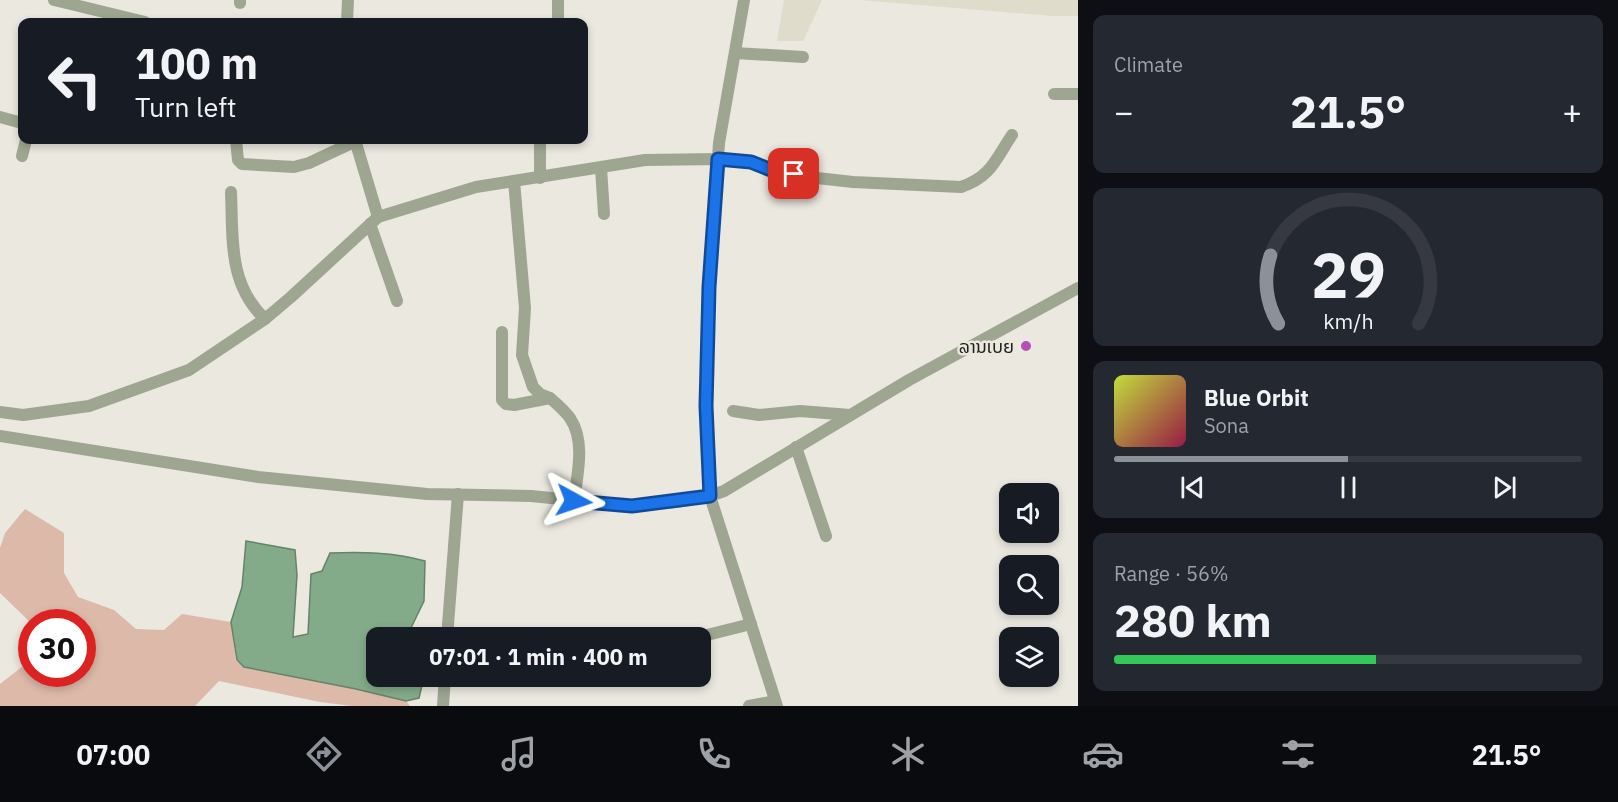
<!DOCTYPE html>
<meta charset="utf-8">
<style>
:root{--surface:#171b24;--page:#242831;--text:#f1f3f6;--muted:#9ea1a6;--line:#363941;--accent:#8c9099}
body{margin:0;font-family:"IBM Plex Sans","Noto Sans Lao",sans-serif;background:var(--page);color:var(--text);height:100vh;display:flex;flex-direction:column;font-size:22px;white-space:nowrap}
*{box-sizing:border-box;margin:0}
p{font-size:20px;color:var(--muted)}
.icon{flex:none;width:33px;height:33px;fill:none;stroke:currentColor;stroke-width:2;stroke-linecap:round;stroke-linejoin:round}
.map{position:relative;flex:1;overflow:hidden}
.panel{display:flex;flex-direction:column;gap:15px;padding:15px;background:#0d0f14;width:540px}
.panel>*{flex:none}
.banner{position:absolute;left:18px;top:18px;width:570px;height:126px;border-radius:12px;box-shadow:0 3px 9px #0003;background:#171b24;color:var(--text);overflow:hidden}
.buttons{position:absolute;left:999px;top:483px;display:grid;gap:12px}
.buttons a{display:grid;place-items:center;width:60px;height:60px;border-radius:12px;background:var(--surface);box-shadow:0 3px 9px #0003;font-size:30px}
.speed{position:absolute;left:18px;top:609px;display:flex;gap:12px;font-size:30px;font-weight:700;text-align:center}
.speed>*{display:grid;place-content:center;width:78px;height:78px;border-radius:50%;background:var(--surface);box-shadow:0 3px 9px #0003;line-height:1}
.speed .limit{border:9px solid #d22;background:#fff;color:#111}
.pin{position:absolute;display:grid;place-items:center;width:51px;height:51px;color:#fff;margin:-26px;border-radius:12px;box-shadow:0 3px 9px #0006}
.me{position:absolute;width:66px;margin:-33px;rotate:95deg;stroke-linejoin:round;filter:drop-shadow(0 0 4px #0008)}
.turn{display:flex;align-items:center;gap:21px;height:126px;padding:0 18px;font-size:27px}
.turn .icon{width:78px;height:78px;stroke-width:2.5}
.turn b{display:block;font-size:42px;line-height:51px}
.big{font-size:45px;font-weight:800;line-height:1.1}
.panel .card{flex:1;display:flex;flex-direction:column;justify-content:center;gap:9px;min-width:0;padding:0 21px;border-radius:12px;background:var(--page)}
.panel .dial{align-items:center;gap:0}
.dial svg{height:156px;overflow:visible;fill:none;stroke:var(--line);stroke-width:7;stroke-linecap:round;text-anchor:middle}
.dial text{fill:var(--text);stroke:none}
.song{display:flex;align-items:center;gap:18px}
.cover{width:72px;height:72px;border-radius:9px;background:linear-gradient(135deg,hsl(70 70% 55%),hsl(340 70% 35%))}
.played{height:6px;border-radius:3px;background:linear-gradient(90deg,var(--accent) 50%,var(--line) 50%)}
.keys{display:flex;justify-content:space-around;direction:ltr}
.heat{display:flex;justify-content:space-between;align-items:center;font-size:33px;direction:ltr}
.charge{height:9px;border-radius:4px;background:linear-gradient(90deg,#34c759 56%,var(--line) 0)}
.trip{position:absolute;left:366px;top:627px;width:345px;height:60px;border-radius:12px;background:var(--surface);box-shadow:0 3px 9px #0003;font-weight:800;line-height:60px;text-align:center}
.tabs{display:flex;height:96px;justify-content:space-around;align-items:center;background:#090b0e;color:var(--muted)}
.tabs .icon{width:42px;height:42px}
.tabs .active{color:var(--accent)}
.tabs b{font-size:27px;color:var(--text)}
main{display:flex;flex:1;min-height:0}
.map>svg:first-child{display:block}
.built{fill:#e0dccb}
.green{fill:#ddb9a9;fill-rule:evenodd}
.water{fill:#83ab89;stroke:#668269;stroke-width:1.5}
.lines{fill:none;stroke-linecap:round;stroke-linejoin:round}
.minor{stroke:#9ea691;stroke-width:12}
.route-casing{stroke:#114b97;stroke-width:15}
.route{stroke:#1a73e8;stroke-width:10}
.poi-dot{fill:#b34fb5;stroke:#eae8df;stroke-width:2}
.labels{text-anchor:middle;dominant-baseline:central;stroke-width:5;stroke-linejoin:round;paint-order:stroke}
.poi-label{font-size:18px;fill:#22211e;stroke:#eae8df;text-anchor:end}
</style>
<main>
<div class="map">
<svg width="1078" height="706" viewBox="0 0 1078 706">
<rect width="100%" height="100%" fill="#eae8df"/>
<g class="built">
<path d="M784,0H822L803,41H777Z"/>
<path d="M859,0H1078V16H1052Z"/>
</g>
<path class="green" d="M25,509L64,533V573L78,597L114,610L136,629L164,630L182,614L231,622L236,660L244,667L356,689L406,701L410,706H352L320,702L219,681L195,706H0V684L23,666L31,623L0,593V548L5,533ZM32,622H82V674H32Z"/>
<path class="water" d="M246,541L295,550L297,575L293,637L308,634L311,574L322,571L330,553C362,552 393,552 425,561L424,601L409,632L393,637L376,638V676L424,677L419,698L406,701L356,689L244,667L237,660L231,622L242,587Z"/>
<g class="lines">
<g class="minor">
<path d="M54,0L145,22"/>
<path d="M744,0L719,143L709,287L706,406L710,496L777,706"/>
<path d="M240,3V0"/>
<path d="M347,22L348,0"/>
<path d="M558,22V0"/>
<path d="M735,53L803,57"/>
<path d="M1054,94H1078"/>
<path d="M0,117L22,123"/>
<path d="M236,140L238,160L242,164L294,167L309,163L356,141"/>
<path d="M355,140L378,217"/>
<path d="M540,140V178"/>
<path d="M22,156L26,140"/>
<path d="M601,168L604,214"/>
<path d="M514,181L525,308L522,355L533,387L540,394L550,398"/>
<path d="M231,192C233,239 228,284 265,319"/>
<path d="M370,224L397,301"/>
<path d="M502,332V400L506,404L514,405L550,398C557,404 565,411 570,418C586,442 577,475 574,501"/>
<path d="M733,411L759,415L800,411L850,415"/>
<path d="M0,412L23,415L89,406L189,370L265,319L291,297L378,217L476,187L645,160L718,159L751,162L771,170L817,178L853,182L961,187C991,177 995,160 1012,135"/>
<path d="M0,436L258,477L427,494L531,496L632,506L676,502L710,496L724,491L909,380L1078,288"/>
<path d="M796,447L826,536"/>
<path d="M447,638L458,494"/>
<path d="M695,638L751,624"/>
<path d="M443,706L445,676"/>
<path d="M749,706L775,701"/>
</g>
</g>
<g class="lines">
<g class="route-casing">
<path id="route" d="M574,501L632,506L710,496L706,406L709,287L718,159L751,162L771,170L794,174"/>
</g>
<use href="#route" class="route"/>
</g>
<circle class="poi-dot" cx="1026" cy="346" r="6"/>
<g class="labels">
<g class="poi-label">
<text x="1014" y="346">ລານເບຍ</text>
</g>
</g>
</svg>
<div class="buttons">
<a><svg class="icon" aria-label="sound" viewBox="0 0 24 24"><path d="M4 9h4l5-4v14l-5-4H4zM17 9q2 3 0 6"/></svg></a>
<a><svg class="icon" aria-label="search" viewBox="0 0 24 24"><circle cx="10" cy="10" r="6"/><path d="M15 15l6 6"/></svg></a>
<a><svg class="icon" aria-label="layers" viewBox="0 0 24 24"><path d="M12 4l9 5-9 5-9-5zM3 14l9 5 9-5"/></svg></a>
</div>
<div class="speed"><div class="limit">30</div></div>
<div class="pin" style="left:794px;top:174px;background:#d93025"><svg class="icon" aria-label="arrive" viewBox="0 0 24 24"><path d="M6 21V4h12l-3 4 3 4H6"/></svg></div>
<svg class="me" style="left:574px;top:501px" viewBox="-20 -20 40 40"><path d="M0-17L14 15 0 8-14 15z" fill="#1a73e8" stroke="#fff" stroke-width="4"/></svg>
<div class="trip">07:01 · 1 min · 400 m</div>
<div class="banner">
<div class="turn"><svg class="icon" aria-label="left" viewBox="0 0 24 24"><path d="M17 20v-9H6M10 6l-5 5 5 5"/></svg><div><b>100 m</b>Turn left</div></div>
</div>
</div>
<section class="panel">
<div class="card"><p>Climate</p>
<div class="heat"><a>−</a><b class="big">21.5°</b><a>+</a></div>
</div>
<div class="card dial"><svg viewBox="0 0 100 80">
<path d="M14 69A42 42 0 1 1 86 69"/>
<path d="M14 69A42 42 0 0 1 10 34" stroke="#8c9099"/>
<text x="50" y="56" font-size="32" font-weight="700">29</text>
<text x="50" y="72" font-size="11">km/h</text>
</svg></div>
<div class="card">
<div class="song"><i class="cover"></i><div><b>Blue Orbit</b><p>Sona</p></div></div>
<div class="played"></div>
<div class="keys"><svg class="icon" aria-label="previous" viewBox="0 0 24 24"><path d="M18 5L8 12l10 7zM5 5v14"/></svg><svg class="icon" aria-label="pause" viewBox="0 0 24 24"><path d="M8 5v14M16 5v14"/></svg><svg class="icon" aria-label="next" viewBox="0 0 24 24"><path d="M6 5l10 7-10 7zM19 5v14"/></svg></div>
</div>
<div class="card"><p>Range · 56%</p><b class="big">280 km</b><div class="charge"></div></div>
</section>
</main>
<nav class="tabs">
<b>07:00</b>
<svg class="icon active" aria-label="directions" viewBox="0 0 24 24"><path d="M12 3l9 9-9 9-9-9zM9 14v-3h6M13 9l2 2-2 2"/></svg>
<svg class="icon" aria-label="music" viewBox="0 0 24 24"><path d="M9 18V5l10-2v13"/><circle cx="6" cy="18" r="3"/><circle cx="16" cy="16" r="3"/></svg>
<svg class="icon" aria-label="phone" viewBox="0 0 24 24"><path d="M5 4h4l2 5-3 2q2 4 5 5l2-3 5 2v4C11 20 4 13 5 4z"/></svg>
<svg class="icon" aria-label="climate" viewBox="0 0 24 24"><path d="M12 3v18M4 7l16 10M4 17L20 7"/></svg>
<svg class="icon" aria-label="car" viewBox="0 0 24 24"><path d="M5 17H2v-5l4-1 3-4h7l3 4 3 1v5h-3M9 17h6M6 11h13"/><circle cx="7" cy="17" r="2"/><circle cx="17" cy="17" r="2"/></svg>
<svg class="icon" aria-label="filters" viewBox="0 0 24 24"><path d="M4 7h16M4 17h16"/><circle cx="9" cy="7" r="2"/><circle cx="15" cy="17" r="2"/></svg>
<b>21.5°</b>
</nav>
